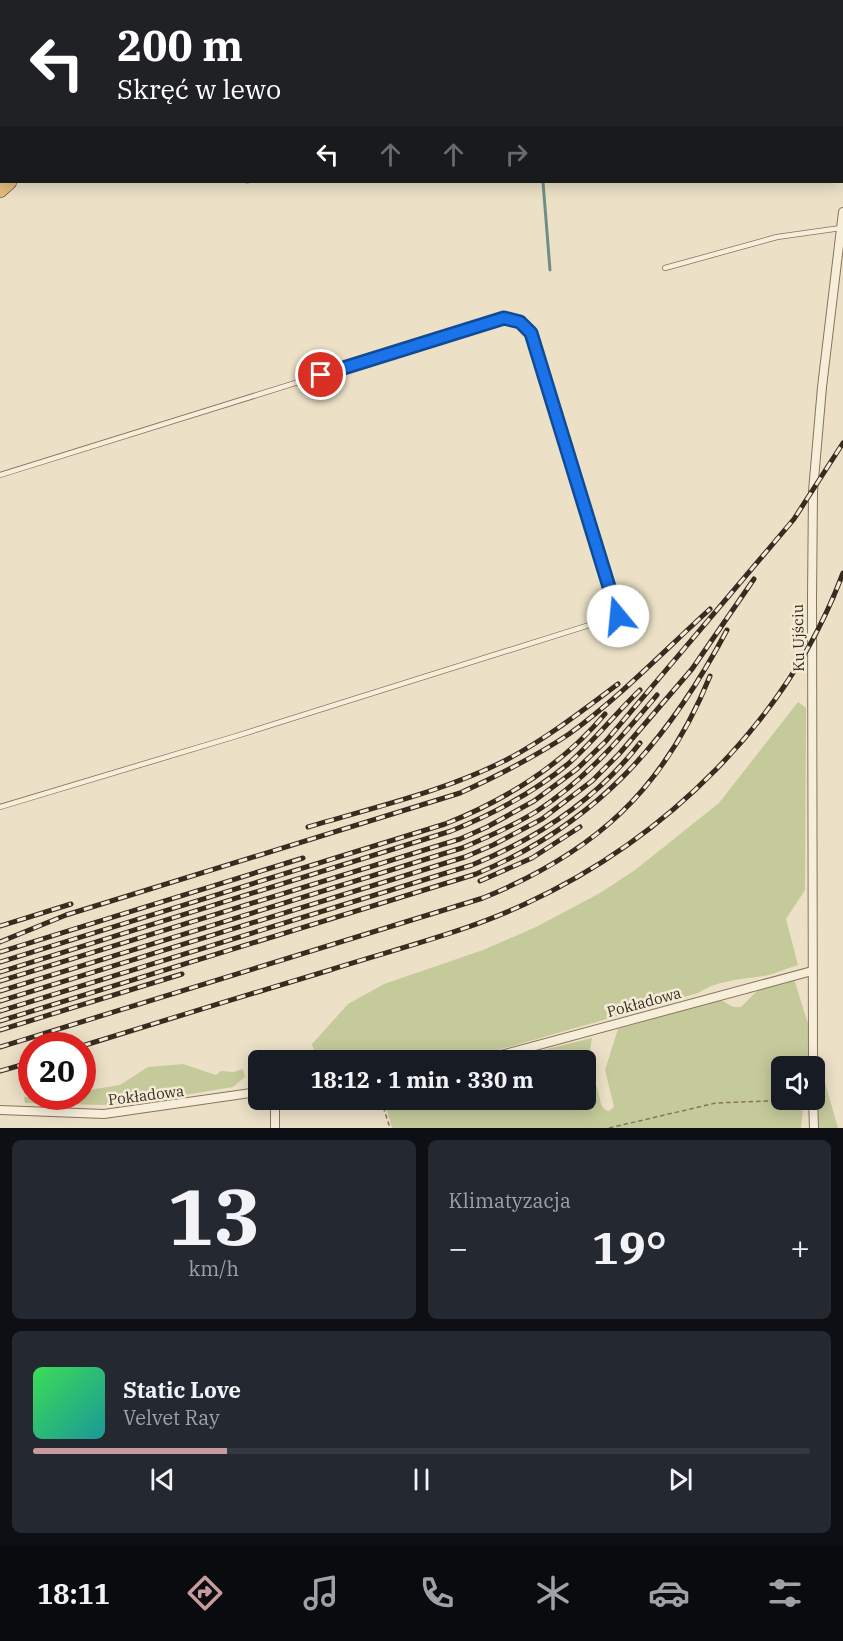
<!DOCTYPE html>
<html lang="pl">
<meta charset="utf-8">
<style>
:root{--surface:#171b24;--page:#242831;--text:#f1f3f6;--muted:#9ea1a6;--line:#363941;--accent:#c79b9d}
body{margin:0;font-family:"IBM Plex Serif",serif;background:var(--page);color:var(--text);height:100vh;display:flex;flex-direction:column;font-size:22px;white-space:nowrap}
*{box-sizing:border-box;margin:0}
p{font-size:20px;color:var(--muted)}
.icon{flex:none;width:33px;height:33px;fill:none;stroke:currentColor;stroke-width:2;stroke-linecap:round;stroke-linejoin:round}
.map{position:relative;height:1128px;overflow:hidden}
.sheet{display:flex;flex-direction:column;gap:12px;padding:12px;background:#0d0f14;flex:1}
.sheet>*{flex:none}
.guide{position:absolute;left:0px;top:0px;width:843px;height:183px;box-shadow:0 3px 15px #0003;background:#202124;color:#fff;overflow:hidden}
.fabs{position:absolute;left:771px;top:1056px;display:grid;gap:12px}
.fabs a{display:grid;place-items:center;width:54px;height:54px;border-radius:9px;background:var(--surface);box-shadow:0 3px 15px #0003;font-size:30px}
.speed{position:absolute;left:18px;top:1032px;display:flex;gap:12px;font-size:30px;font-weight:700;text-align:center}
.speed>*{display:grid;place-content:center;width:78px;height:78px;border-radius:50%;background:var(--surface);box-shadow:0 3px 15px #0003;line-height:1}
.speed .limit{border:9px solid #d22;background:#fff;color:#111}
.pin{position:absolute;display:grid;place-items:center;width:51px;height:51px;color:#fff;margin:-26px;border:3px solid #fff;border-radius:50%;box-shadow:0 2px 6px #0007}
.me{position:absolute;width:66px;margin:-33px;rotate:343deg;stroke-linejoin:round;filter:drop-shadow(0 0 4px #0008)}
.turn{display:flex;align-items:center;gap:21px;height:126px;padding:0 18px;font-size:27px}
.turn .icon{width:78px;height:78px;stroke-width:2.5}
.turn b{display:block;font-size:42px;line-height:51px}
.lanes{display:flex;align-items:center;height:57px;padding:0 18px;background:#0003;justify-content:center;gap:30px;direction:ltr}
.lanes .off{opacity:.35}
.big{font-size:45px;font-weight:700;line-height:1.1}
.sheet .tile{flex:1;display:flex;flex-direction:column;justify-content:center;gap:9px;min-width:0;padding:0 21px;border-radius:9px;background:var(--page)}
.sheet .dial{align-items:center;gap:0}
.dial b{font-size:78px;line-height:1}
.song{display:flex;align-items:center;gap:18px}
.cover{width:72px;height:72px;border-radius:9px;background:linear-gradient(135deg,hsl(130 70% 55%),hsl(180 70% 35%))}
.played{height:6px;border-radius:3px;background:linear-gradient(90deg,var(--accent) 25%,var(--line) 25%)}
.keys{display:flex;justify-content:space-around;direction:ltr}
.heat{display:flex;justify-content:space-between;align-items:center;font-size:33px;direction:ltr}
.sheet .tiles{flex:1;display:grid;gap:12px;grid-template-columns:1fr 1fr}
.tile:last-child{grid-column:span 2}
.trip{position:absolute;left:248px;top:1050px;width:348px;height:60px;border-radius:9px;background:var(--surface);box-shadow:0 3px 15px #0003;font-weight:700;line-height:60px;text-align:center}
.dock{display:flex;height:96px;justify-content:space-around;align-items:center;background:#090b0e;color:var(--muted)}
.dock .icon{width:42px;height:42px}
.dock .current{color:var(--accent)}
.dock b{font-size:27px;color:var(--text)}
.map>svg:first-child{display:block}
.green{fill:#c5ca9b}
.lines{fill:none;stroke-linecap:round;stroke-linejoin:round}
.stream{stroke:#6f8e87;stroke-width:3}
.service-casing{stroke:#87735d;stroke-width:6}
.minor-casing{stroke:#87735d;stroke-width:10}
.trunk-casing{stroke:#554231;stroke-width:16}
.path{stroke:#87735d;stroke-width:1.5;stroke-dasharray:4.5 3;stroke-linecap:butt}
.service{stroke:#f7eeda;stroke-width:4.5}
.minor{stroke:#f7eeda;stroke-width:8}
.trunk{stroke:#e2bb7f;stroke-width:15}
.rail-casing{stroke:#382c20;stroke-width:5}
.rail{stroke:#f4ebd6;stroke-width:3;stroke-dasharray:9;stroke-linecap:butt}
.route-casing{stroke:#114b97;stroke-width:15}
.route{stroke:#1a73e8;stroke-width:10}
.labels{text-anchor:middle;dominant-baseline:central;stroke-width:5;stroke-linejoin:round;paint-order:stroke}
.street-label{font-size:15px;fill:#382c20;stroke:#f4ebd6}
</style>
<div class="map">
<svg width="843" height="1128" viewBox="0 0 843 1128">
<rect width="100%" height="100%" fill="#ece1c7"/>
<g class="green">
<path d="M798,702L806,708L805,890L786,919L798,965C785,969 771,976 757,977C736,980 716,981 698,993L463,1060H317L312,1044L348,1004L384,984L483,950L536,927L600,893L635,870L719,803Z"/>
<path d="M794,979L810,1030L807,1066H782V1100H804L801,1128H392L384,1100H585V1060H502L592,1038C590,1050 588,1066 592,1078C594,1082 597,1086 598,1091C601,1100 599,1108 609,1111L614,1107L605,1070L618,1029L721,1000L733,1007H741L758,990Z"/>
<path d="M817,1055L838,1128H816L815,1057Z"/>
<path d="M183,1064L216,1075L221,1071L234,1072L243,1069L245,1077L233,1087L154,1100L103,1105L25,1103L24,1097L82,1096L83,1091L120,1085L148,1067Z"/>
</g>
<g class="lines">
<g class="stream">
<path d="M530,0V2"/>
<path d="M196,2L198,0"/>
<path d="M522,2L524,0"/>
<path d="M0,169L2,168"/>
<path d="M247,182H248"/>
<path d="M543,182L550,270"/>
</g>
<g class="service-casing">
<g id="service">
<path d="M665,268L777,237L841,228"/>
<path d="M0,475L504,318L520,322L531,333L618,616L233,737L0,807"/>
</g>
</g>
<g class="minor-casing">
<g id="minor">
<path d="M483,1060L812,971"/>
<path d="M813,1066L812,599L813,491L822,387L843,212"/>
<path d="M813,1100L814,1128"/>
<path d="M0,1110L104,1114L258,1092"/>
<path d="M275,1128V1100"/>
</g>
</g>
<g class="trunk-casing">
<g id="trunk">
<path d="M219,2L221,0"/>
<path d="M0,190L9,182"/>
</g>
</g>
<g class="path">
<path d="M381,1100L390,1128"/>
<path d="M609,1128L716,1103L794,1100"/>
</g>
<use href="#service" class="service"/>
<use href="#minor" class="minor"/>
<use href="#trunk" class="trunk"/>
<g class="rail-casing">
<g id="rail">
<path d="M308,827C375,807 446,791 508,759C547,738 582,711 618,684"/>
<path d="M480,881L532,858L580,827"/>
<path d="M0,926L71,904"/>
<path d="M0,942L66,915L460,793C497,776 535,757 569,734C620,697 664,651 710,609"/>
<path d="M0,952L303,858"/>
<path d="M0,962L445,824C506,800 563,764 605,714"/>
<path d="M0,972L451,831C493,814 533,793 568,764C594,741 615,714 640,690"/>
<path d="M0,981L460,839L487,827L534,801L577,769L606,741L794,519L843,443"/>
<path d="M0,991L462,848C488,837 513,826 537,811C585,780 621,738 657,695"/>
<path d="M0,1001L465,857L493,845L542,819L592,781L619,754L692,669L754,579"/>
<path d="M0,1011L472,865C538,838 596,800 640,743"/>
<path d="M0,1021L476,874C596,824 667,743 727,630"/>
<path d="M0,1030L182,974"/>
<path d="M82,1046C165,1020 247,995 330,970C395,949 463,933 525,904C666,839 788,720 843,573"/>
<path d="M0,1047L483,898C595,852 664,790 710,676"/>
<path d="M0,1071L32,1062"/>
</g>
</g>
<use href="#rail" class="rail"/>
</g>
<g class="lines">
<g class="route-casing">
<path id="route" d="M321,375L504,318L520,322L531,333L618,616"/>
</g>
<use href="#route" class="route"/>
</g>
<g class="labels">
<g class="street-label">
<text transform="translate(798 638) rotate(-91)">Ku Ujściu</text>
<text transform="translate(644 1002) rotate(-15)">Pokładowa</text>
<text transform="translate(146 1095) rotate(-7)">Pokładowa</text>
</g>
</g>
</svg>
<div class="fabs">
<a><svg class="icon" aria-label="sound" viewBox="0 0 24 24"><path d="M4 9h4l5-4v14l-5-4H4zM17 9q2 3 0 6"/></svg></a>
</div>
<div class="speed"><div class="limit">20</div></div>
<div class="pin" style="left:321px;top:375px;background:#d93025"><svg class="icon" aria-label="arrive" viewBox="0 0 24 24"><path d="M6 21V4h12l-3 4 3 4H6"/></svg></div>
<svg class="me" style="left:618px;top:616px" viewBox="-20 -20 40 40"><circle r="19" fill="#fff"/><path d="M0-13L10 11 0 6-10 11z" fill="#1a73e8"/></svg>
<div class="trip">18:12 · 1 min · 330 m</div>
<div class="guide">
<div class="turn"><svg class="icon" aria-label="left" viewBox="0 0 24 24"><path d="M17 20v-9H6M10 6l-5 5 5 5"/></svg><div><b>200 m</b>Skręć w lewo</div></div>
<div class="lanes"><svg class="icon" aria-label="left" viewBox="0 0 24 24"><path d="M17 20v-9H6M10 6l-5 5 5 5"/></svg><svg class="icon off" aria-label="ahead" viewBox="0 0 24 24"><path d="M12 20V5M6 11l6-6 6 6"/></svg><svg class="icon off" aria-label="ahead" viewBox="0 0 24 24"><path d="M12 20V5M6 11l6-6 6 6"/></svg><svg class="icon off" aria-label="right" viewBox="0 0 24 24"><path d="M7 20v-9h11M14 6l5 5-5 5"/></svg></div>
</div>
</div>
<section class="sheet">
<div class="tiles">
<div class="tile dial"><b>13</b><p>km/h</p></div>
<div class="tile"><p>Klimatyzacja</p>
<div class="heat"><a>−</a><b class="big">19°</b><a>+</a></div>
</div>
<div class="tile">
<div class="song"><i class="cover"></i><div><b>Static Love</b><p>Velvet Ray</p></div></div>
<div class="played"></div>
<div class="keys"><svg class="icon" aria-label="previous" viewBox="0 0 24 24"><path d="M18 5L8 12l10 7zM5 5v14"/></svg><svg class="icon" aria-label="pause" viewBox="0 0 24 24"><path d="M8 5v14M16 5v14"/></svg><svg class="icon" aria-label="next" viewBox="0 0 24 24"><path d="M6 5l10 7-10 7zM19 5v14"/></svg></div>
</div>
</div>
</section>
<nav class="dock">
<b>18:11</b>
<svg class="icon current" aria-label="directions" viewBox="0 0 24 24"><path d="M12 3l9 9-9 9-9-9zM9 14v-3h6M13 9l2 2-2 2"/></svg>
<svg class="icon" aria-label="music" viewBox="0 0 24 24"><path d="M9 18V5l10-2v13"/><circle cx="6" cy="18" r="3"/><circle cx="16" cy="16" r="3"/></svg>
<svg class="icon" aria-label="phone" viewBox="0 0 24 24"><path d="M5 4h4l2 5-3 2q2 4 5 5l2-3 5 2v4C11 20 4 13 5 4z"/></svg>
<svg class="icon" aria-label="climate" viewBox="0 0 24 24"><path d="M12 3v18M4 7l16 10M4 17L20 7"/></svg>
<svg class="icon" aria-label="car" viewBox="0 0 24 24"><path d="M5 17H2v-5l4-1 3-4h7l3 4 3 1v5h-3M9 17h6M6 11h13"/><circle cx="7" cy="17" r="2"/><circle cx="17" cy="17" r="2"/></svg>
<svg class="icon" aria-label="filters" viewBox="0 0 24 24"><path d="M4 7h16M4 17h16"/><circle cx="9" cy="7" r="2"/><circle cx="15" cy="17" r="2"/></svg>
</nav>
